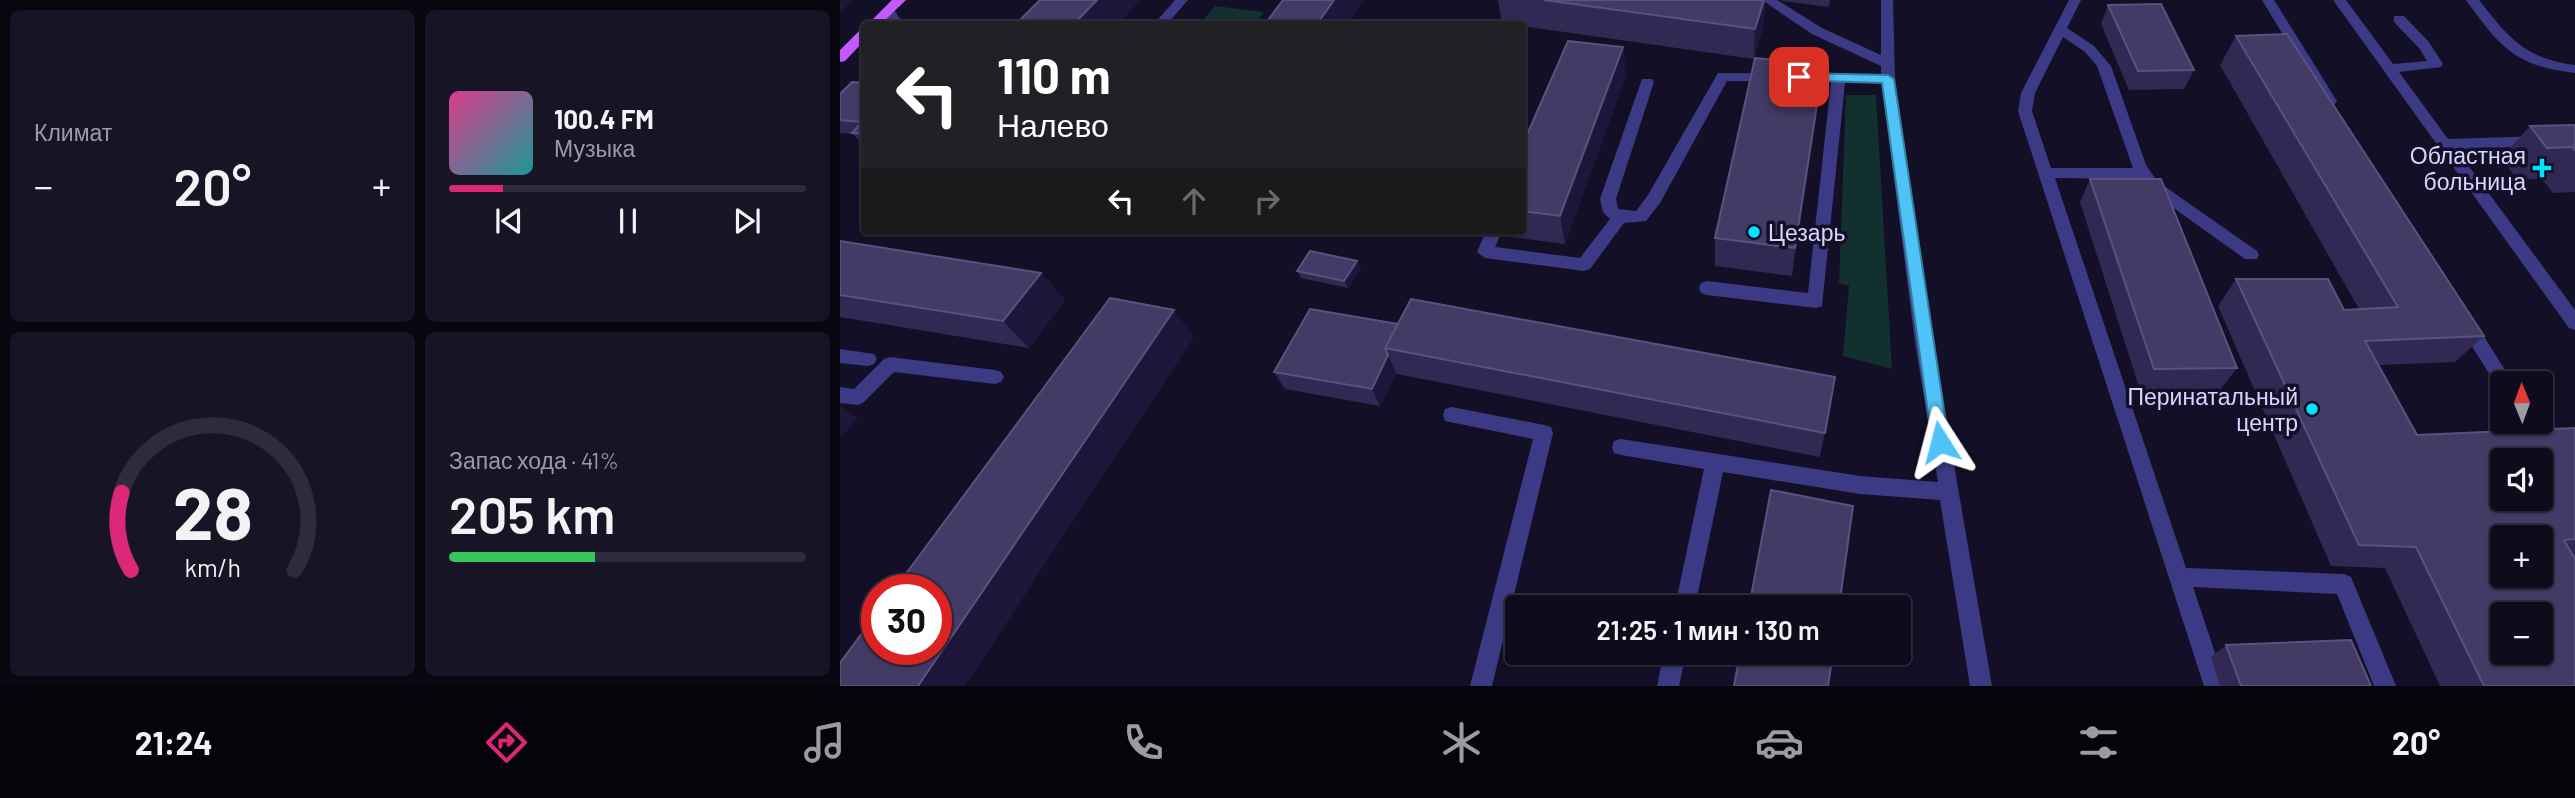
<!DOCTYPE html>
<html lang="ru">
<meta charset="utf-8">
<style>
:root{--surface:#0e0b1c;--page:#171425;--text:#f1f3f6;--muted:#9b9ba3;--line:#2e2b3b;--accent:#db2777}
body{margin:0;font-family:Barlow,sans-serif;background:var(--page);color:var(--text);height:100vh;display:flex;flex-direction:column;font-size:26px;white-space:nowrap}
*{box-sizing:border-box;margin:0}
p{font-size:23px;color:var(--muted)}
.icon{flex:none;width:38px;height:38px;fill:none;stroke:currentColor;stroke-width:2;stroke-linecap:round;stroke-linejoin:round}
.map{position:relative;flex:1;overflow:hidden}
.sheet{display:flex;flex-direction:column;gap:10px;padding:10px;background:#08060f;width:840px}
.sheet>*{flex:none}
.top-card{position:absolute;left:21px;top:21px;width:665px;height:214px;border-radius:7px;box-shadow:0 2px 5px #0004,0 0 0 2px var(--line);background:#202124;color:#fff;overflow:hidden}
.needle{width:46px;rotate:359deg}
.controls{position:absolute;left:1650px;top:371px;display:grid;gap:14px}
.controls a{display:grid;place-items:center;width:63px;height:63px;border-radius:7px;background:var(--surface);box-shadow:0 2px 5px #0004,0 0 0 2px var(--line);font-size:35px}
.speed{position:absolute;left:21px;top:574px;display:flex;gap:14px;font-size:35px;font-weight:700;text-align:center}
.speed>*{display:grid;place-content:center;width:91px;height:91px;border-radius:50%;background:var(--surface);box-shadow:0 2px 5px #0004,0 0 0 2px var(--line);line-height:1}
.speed .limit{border:10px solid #d22;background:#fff;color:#111}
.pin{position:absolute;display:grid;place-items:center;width:60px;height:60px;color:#fff;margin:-30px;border-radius:14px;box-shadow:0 4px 10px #0006}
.me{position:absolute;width:77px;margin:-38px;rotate:351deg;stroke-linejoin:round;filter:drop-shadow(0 0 5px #0008)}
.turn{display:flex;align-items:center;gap:24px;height:147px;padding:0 21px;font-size:32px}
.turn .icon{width:91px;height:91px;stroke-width:2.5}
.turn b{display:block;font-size:49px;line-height:60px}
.lanes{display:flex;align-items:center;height:66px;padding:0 21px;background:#0003;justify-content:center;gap:35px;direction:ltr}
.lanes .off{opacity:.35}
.big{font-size:52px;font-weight:600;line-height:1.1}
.sheet .widget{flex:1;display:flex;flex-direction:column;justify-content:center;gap:10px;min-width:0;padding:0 24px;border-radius:10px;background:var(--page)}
.sheet .dial{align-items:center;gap:0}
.dial svg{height:182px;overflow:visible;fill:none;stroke:var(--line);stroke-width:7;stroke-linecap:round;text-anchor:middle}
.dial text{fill:var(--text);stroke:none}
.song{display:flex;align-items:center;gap:21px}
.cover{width:84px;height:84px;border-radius:10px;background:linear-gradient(135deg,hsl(330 70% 55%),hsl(180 70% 35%))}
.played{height:7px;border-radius:4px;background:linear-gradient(90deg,var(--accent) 15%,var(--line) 15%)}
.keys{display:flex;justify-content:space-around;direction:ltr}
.heat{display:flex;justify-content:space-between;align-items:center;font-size:38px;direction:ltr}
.charge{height:10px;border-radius:5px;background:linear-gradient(90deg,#34c759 41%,var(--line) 0)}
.sheet .tiles{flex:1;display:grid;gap:10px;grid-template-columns:repeat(2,1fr)}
.trip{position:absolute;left:665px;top:595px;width:406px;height:70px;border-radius:7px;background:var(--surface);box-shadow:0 2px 5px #0004,0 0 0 2px var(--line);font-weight:600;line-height:70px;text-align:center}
.dock{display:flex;height:112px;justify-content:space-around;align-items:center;background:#06040b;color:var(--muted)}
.dock .icon{width:49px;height:49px}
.dock .active{color:var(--accent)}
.dock b{font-size:32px;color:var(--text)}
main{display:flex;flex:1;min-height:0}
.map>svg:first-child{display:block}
.green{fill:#12302f}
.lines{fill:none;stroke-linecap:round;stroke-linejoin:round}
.minor{fill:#3d3a85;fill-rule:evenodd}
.major{fill:#c25bff;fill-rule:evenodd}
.wall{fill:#312854}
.shaded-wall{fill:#1d163a}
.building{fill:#433a66;stroke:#5a527e;stroke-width:2;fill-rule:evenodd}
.route{fill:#4fc3f7;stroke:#337fa1;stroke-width:2}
.poi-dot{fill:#00e5ff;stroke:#130f26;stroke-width:2.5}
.labels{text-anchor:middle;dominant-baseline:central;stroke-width:7;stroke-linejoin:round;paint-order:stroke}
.poi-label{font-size:23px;fill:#d9d4ff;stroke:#130f26;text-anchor:end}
</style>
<main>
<section class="sheet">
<div class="tiles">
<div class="widget"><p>Климат</p>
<div class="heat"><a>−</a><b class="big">20°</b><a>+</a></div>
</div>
<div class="widget">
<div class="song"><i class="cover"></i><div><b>100.4 FM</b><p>Музыка</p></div></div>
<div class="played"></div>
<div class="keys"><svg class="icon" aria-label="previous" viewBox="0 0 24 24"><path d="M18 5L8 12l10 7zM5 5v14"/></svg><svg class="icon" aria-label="pause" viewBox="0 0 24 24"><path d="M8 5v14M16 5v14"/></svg><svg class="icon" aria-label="next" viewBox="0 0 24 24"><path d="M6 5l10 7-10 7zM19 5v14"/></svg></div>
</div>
<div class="widget dial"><svg viewBox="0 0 100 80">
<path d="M14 69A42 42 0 1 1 86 69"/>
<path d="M14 69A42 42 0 0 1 10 35" stroke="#db2777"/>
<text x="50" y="56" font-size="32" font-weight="700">28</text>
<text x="50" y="72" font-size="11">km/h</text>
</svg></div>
<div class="widget"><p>Запас хода · 41%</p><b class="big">205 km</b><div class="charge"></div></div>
</div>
</section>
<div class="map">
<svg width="1735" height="686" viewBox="0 0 1735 686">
<rect width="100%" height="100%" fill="#130f26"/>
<g class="green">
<path d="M375,6L424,12L415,24H360Z"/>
<path d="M1006,95H1036L1052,369L1003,356L1009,286L999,283Z"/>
</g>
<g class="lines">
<g class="minor">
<path d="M335,0H348L327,24H314Z"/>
<path d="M922,0H937L982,28L1041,55V0H1053L1055,79L1093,342L1152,686H1130L1100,500L1020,494L883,472L855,607H835L864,469L781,455L774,453L772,447L774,441L781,439L1020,476L1098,482L1075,342L1042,83H1005L982,306L976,308L867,295L861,293L859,288L861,283L867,281L968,293L991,82L887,81L820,203L806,221L784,223L750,269L744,271L645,258L637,252L646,231H662L655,247L740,258L770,219L763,212L760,199L802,79H812L814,82L776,199L778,209L796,211L808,195L878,73L1041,74V66L972,34Z"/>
<path d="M1229,0H1241L1227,28L1254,46L1271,66L1306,165L1317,181L1417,251L1419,255L1417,259H1405L1307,189L1300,179L1215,178L1346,568L1504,574L1511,577L1556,686H1534L1497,594L1353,587L1386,686H1364L1178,111L1181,93ZM1223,37L1245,52L1257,66L1293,168H1211L1192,111L1195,93Z"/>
<path d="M1422,0H1434L1497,101L1495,104H1485Z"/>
<path d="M1493,0H1506L1553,64L1587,61L1579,48L1554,22V16H1564L1589,42L1603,64L1601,67L1559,72L1608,139L1735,135V145L1616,149L1735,310V330L1729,328Z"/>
<path d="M1626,0H1639C1669,38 1684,58 1735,65V73C1675,66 1660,47 1626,0Z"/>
<path d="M48,8L53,9L64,24H51L41,12Z"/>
<path d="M1626,315L1632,317L1673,383H1662V390L1658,388L1617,322L1620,317Z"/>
<path d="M0,349L34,354L37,359L34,364L28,366L0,363Z"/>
<path d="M50,357L155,370L161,372L164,377L161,382L155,384L54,372L24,402L18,405L0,403V387L14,389L44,359Z"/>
<path d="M612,407L704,425L711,427L713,433L652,686H630L693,439L605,421L603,415L605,409Z"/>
<path d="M824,653H846L839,686H817Z"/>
</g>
<g class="major">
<path d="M52,0H66L41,24H28Z"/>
<path d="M24,30V41L5,61L0,62V50L19,31Z"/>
</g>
</g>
<g class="wall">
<path d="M658,0H925L923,27L914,59L682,26V24L662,23Z"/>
<path d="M942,0H990L989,7L942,1Z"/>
<path d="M1268,5L1354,70L1344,89L1289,90L1261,24Z"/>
<path d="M1396,36L1644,336L1615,362L1538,365L1577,435L1735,428V686H1600L1545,568L1491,566L1378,306L1396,279L1504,310L1519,309L1380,65Z"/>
<path d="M783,47L786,76L725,244L663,236L662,231H682V146Z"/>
<path d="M983,65L980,94L952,276L875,266V238Z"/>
<path d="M24,83V146L13,134L0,133V94Z"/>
<path d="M1735,125V192L1713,193L1702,179H1677L1661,158L1690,126Z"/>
<path d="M1250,179L1397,368L1380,390H1300L1240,202Z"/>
<path d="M0,241L201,273L225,300L189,348L0,317Z"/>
<path d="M517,261L521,268L508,288L461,278L457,271Z"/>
<path d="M558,324L995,377L980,457L557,374L556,373L540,406L445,389L434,372Z"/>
<path d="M1386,645L1531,686H1380L1371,657Z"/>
</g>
<g class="shaded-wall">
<path d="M0,0H14L0,12Z"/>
<path d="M257,0H300L279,24H234Z"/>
<path d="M494,0H525L508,24H477Z"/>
<path d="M924,0L923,27L914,59L915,29Z"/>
<path d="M783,47L786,76L725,244L720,216Z"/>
<path d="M983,65L980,94L952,276L955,248Z"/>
<path d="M517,261L521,268L508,288L504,281Z"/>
<path d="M201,273L225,300L189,348L163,321Z"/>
<path d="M334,310L354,337L125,686H78Z"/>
<path d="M548,355L556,373L540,406L532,389Z"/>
<path d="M0,405L18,418L0,439Z"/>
</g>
<g class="building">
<path d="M200,0H257L234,24H176Z"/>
<path d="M443,0H494L477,24H425Z"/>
<path d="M704,0H924L915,29Z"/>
<path d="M1321,4L1354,70L1298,71L1268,5Z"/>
<path d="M1447,34L1644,336L1525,341L1577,435L1735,428V539L1724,540L1735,559V686H1644L1576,547L1519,545L1396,279H1488L1504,310L1558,307L1396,36ZM1662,460H1701V499H1662ZM1662,537H1701V576H1662ZM1662,614H1701V653H1662Z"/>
<path d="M728,41L783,47L720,216L682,211V146Z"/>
<path d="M915,58L983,65L955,248L875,238Z"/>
<path d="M12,82L24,83V120L22,122L0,120V94Z"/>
<path d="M24,120V134L12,133Z"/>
<path d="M1735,125V150L1732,147L1707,148L1690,126Z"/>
<path d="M1250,179H1321L1397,368L1314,369Z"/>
<path d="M0,241L201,273L163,321L0,295Z"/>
<path d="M470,251L517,261L504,281L457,271Z"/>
<path d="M270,298L334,310L78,686H0V663L37,613V649H96V590H54Z"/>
<path d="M571,299L995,377L985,433L545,348Z"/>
<path d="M470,309L558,324L545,348L548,355L532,389L434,372Z"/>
<path d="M931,490L1013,506L999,607H909Z"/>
<path d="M1511,640L1531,686H1401L1386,645Z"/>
<path d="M900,653H993L988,686H894Z"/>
</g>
<path class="route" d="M959,73L1048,75L1054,79L1109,442L1106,448L1100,450L1094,448L1092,442L1042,83L954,80L952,77Z"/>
<g class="poi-dot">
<path d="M1698.5 157.5h7v7h7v7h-7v7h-7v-7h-7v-7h7z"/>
<circle cx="914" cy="232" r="7"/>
<circle cx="1472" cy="409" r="7"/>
</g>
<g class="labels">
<g class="poi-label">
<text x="1686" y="155">Областная<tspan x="1686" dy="26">больница</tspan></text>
<text x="928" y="232" text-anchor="start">Цезарь</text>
<text x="1458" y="396">Перинатальный<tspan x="1458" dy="26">центр</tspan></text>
</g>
</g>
</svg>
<div class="controls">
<a><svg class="needle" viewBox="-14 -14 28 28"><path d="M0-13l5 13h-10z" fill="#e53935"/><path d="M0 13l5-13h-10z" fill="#9b9ba3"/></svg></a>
<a><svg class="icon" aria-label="sound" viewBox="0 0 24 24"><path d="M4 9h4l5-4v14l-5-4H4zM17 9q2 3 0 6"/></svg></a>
<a>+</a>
<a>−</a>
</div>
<div class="speed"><div class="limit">30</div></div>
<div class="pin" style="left:959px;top:77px;background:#d93025"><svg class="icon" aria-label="arrive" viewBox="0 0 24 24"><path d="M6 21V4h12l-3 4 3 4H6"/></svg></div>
<svg class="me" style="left:1100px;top:442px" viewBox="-20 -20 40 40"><path d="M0-17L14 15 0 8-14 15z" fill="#4fc3f7" stroke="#fff" stroke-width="4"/></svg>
<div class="trip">21:25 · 1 мин · 130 m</div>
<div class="top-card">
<div class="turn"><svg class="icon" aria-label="left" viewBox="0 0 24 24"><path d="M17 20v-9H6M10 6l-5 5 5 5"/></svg><div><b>110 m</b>Налево</div></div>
<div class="lanes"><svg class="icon" aria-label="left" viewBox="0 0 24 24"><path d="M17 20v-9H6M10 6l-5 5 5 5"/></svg><svg class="icon off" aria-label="ahead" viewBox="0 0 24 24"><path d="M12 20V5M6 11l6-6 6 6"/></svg><svg class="icon off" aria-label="right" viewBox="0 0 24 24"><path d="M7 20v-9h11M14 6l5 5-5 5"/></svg></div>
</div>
</div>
</main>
<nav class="dock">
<b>21:24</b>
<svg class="icon active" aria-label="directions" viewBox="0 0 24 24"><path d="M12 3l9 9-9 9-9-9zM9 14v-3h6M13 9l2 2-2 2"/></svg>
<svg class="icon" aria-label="music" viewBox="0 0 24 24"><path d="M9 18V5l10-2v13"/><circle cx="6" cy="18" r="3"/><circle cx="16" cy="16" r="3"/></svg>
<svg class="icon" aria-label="phone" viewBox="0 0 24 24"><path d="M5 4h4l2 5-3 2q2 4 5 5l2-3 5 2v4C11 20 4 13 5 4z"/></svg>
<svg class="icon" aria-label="climate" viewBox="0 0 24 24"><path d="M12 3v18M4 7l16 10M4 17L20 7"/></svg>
<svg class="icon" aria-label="car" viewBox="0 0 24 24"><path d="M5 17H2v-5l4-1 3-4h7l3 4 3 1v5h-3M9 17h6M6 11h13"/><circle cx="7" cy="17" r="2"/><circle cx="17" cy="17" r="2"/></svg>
<svg class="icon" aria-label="filters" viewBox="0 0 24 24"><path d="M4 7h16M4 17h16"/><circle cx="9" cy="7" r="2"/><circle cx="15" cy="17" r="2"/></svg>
<b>20°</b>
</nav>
